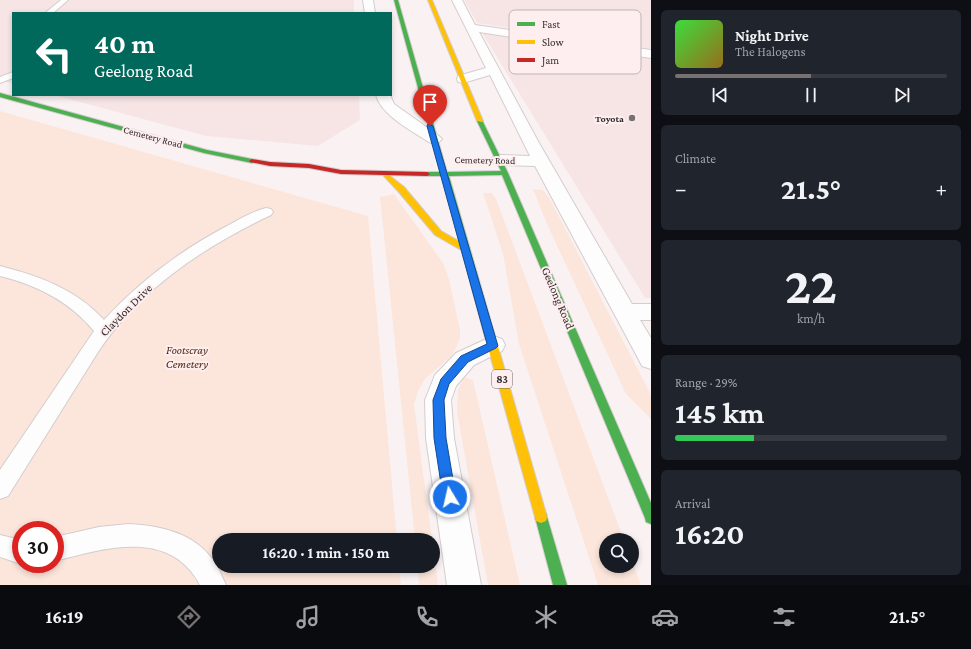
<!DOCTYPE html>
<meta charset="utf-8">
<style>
:root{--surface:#171b24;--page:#20242c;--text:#f1f3f6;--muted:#9ea1a6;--line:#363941;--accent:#787171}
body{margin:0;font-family:"Crimson Pro",serif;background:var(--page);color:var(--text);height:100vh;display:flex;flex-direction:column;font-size:15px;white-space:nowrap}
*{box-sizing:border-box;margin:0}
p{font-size:13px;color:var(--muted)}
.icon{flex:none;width:22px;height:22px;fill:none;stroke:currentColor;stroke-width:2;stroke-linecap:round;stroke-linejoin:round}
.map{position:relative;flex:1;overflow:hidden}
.drawer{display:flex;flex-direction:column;gap:10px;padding:10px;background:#0d0f14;width:320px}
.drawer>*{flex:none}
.top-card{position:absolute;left:12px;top:12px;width:380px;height:84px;border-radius:0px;box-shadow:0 2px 6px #0003;background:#00695c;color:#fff;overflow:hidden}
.buttons{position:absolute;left:599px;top:533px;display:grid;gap:8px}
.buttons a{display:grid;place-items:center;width:40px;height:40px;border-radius:50%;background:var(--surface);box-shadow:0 2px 6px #0003;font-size:20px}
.speed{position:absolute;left:12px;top:521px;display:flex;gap:8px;font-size:20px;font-weight:700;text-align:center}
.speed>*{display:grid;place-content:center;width:52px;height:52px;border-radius:50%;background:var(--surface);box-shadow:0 2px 6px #0003;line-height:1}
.speed .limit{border:6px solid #d22;background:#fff;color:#111}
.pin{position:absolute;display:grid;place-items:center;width:34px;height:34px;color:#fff;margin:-41px -17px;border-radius:50% 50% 50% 0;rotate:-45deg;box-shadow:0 0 4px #0007}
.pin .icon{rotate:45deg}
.me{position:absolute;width:44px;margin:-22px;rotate:351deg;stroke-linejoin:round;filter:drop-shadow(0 0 3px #0008)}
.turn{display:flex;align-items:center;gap:14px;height:84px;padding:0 16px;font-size:18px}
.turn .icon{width:52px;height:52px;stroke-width:2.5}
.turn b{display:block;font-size:28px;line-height:34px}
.big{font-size:30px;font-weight:700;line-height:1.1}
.drawer .card{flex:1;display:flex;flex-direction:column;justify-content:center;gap:6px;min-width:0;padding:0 14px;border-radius:6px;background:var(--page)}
.drawer .dial{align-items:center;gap:0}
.dial b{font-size:52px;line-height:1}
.song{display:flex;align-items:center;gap:12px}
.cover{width:48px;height:48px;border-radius:6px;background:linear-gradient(135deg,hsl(120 70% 55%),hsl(40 70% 35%))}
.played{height:4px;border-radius:2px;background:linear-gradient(90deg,var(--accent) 50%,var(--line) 50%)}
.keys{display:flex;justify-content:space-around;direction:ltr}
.heat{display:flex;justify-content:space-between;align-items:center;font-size:22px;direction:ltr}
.charge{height:6px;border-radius:3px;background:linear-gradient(90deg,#34c759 29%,var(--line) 0)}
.trip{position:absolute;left:212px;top:533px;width:228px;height:40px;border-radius:20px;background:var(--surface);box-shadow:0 2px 6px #0003;font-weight:700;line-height:40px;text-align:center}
.dock{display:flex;height:64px;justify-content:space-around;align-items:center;background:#090b0e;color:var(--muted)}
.dock .icon{width:28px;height:28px}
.dock .current{color:var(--accent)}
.dock b{font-size:18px;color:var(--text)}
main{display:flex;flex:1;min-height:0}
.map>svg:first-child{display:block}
.built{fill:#f7e5e6}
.green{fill:#fce6db;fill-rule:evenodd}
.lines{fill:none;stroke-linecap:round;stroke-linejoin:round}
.lane-casing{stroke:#d4cdcd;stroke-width:2}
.street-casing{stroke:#d4cdcd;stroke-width:2}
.fast-casing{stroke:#d4cdcd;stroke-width:2}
.slow-casing{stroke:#d4cdcd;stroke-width:2}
.jam-casing{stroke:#d4cdcd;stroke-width:2}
.lane{fill:#fefdfd;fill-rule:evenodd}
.street{fill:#fefdfd;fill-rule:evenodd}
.fast{fill:#4caf50;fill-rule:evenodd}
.slow{fill:#ffc107;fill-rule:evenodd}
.jam{fill:#c62828;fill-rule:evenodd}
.route{fill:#1a73e8;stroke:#114b97}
.poi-dot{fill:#787171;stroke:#feeeef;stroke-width:1.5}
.labels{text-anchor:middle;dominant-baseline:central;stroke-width:4;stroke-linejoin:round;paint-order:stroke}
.far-poi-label{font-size:10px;font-weight:bold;fill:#322c2c;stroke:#feeeef;text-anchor:end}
.far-street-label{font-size:10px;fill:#322c2c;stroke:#feeeef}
.shield{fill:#feeeef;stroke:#6f6666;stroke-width:1}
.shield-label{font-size:11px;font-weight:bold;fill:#322c2c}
.street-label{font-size:12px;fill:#322c2c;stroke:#feeeef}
.park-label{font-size:12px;font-style:italic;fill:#4d280e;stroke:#feeeef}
.key{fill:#feeeef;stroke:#c1b4b4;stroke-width:1}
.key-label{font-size:11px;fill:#322c2c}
</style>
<main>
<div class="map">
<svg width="651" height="585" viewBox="0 0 651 585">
<rect width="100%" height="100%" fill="#faf2f2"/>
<g class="built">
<path d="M0,0H354V13H13V84L0,80Z"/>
<path d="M464,0H651V50L477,23Z"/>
<path d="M481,31L651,56V298H645Z"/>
<path d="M54,95H359L360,120L318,146L206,136Z"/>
</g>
<g class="green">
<path d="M0,111L368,216L397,540H219V566H399L401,585H0ZM21,530H55V564H21Z"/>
<path d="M533,189L543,190L550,199L651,395V419L626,394L547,224Z"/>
<path d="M483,193H492L496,199L624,540H606V566H632V561L641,585H598L519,344L503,254Z"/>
<path d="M394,194L443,263L449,279L460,330V339L456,348L451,356L425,379L419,389L414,404L432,540H415L380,197Z"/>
<path d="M464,377L473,380L520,585H488L457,412L458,390Z"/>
<path d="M433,548L438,585H419L417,566H433Z"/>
</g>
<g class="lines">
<g class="lane-casing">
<g id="lane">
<path d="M61,0H68L53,13H45Z"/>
<path d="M13,72V78L0,83V77Z"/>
<path d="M266,208L271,209L273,212L271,215C205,246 139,290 98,352L8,496L0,499V470L94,331C69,301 37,285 0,276V266C39,276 76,289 104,320C139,282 181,250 227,226C239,219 253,211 266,208Z"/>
<path d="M128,524C156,525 190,532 209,555C217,564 221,574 226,585H200C170,528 105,548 55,561V537L99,527Z"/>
<path d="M0,535L21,540V564L0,557Z"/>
</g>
</g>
<g class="street-casing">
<g id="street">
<path d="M363,0H373L375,13H365Z"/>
<path d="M452,0H462L475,25L651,50V58L479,32L539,143L632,304H651V320H640L651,338V369L642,366L639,360L535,166L499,165L493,163L491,160L493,157L499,155L530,156L490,75L463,83L458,82L457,79L458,76L486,68Z"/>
<path d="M376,95H390L394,104L439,136L442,139L439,142L434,144L429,142C412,131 381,115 376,95Z"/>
<path d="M493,336L502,339L505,345L502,351L474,365L456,386L451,400L454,438L481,585H447L426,438L425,400L435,375L456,353Z"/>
</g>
</g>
<g class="fast-casing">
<g id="fast">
<path d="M394,0H398L447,172L501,171L477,121L482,120L508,173L651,503V524L646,522L645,518L502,175L449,176L489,315L484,318L479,315L442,176H427L424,174L427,172H441Z"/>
<path d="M0,93L207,150L252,159L255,161L252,163L204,153L0,97Z"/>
<path d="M541,511L546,513L547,517L567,585H553L535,517L536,513Z"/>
</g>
</g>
<g class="slow-casing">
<g id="slow">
<path d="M428,0H432L483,121L482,122L477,121Z"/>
<path d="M385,172L404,187L441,231L469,247L470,249L469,251H463L435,235L398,191L383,175L382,174Z"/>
<path d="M484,312L489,315L547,517L546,521L541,523L536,521L535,517L479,315Z"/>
</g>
</g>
<g class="jam-casing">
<path id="jam" d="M252,159L270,162L309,164L341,170L427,172L430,174L427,176L341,174L309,168L270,166L250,162L249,161Z"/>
</g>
<use href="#lane" class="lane"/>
<use href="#street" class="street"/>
<use href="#fast" class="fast"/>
<use href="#slow" class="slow"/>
<use href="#jam" class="jam"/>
</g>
<path class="route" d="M428,124L433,126L498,346L496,348L468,362L449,384L444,400L446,438L456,497L454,501L450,502L445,501L443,497L434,438L433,400L441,379L461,356L487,344L427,126Z"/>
<circle class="poi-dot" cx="632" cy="118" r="4"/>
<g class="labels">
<g class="far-poi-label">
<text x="624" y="118">Toyota</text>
</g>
<g class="far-street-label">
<text transform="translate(153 137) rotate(15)">Cemetery Road</text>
<text transform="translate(485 160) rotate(1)">Cemetery Road</text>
</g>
<rect class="shield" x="492" y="370" width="20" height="18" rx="3"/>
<g class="shield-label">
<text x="502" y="379">83</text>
</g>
<g class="street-label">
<text transform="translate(558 298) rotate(67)">Geelong Road</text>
<text transform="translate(126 310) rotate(-45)">Claydon Drive</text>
</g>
<g class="park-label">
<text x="187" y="350">Footscray<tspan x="187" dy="14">Cemetery</tspan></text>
</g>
</g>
<rect x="509" y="10" width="132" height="64" rx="6" class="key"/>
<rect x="517" y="22" width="18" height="4" fill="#4caf50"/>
<rect x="517" y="40" width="18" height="4" fill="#ffc107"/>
<rect x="517" y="58" width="18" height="4" fill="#c62828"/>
<g class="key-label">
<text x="542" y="28">Fast</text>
<text x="542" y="46">Slow</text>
<text x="542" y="64">Jam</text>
</g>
</svg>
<div class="buttons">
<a><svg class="icon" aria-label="search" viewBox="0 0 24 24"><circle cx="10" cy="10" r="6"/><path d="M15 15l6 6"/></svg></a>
</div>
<div class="speed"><div class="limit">30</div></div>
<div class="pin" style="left:430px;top:126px;background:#d93025"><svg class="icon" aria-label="arrive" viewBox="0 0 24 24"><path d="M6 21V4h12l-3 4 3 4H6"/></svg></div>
<svg class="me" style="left:450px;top:497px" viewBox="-20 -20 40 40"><circle r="17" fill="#1a73e8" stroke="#fff" stroke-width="3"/><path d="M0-11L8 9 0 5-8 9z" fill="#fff"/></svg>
<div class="trip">16:20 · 1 min · 150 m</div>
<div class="top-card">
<div class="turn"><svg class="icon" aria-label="left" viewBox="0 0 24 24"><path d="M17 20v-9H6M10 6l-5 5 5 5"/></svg><div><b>40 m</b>Geelong Road</div></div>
</div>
</div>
<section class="drawer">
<div class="card">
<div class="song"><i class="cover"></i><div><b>Night Drive</b><p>The Halogens</p></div></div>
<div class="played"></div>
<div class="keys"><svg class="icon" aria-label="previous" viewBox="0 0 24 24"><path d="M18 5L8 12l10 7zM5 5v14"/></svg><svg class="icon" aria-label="pause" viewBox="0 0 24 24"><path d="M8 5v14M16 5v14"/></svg><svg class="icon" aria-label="next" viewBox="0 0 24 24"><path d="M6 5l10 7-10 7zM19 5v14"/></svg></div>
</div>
<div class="card"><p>Climate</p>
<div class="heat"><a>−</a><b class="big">21.5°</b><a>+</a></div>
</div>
<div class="card dial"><b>22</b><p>km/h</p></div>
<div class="card"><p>Range · 29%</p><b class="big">145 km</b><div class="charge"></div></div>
<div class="card"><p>Arrival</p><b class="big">16:20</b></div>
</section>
</main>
<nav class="dock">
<b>16:19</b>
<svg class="icon current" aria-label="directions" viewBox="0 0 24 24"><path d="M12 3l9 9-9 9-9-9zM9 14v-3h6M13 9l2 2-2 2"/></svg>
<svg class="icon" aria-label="music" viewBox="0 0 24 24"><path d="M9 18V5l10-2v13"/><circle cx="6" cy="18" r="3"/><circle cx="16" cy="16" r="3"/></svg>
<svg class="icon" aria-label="phone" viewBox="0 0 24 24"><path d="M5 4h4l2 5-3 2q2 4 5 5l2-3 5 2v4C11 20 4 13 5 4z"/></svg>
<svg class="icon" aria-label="climate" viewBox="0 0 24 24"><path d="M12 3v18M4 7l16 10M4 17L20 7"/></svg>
<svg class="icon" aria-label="car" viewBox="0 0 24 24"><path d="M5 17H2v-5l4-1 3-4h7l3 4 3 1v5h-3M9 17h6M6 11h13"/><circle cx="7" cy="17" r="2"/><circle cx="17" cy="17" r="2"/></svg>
<svg class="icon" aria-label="filters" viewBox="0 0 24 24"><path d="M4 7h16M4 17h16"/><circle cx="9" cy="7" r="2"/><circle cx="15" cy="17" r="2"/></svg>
<b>21.5°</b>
</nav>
